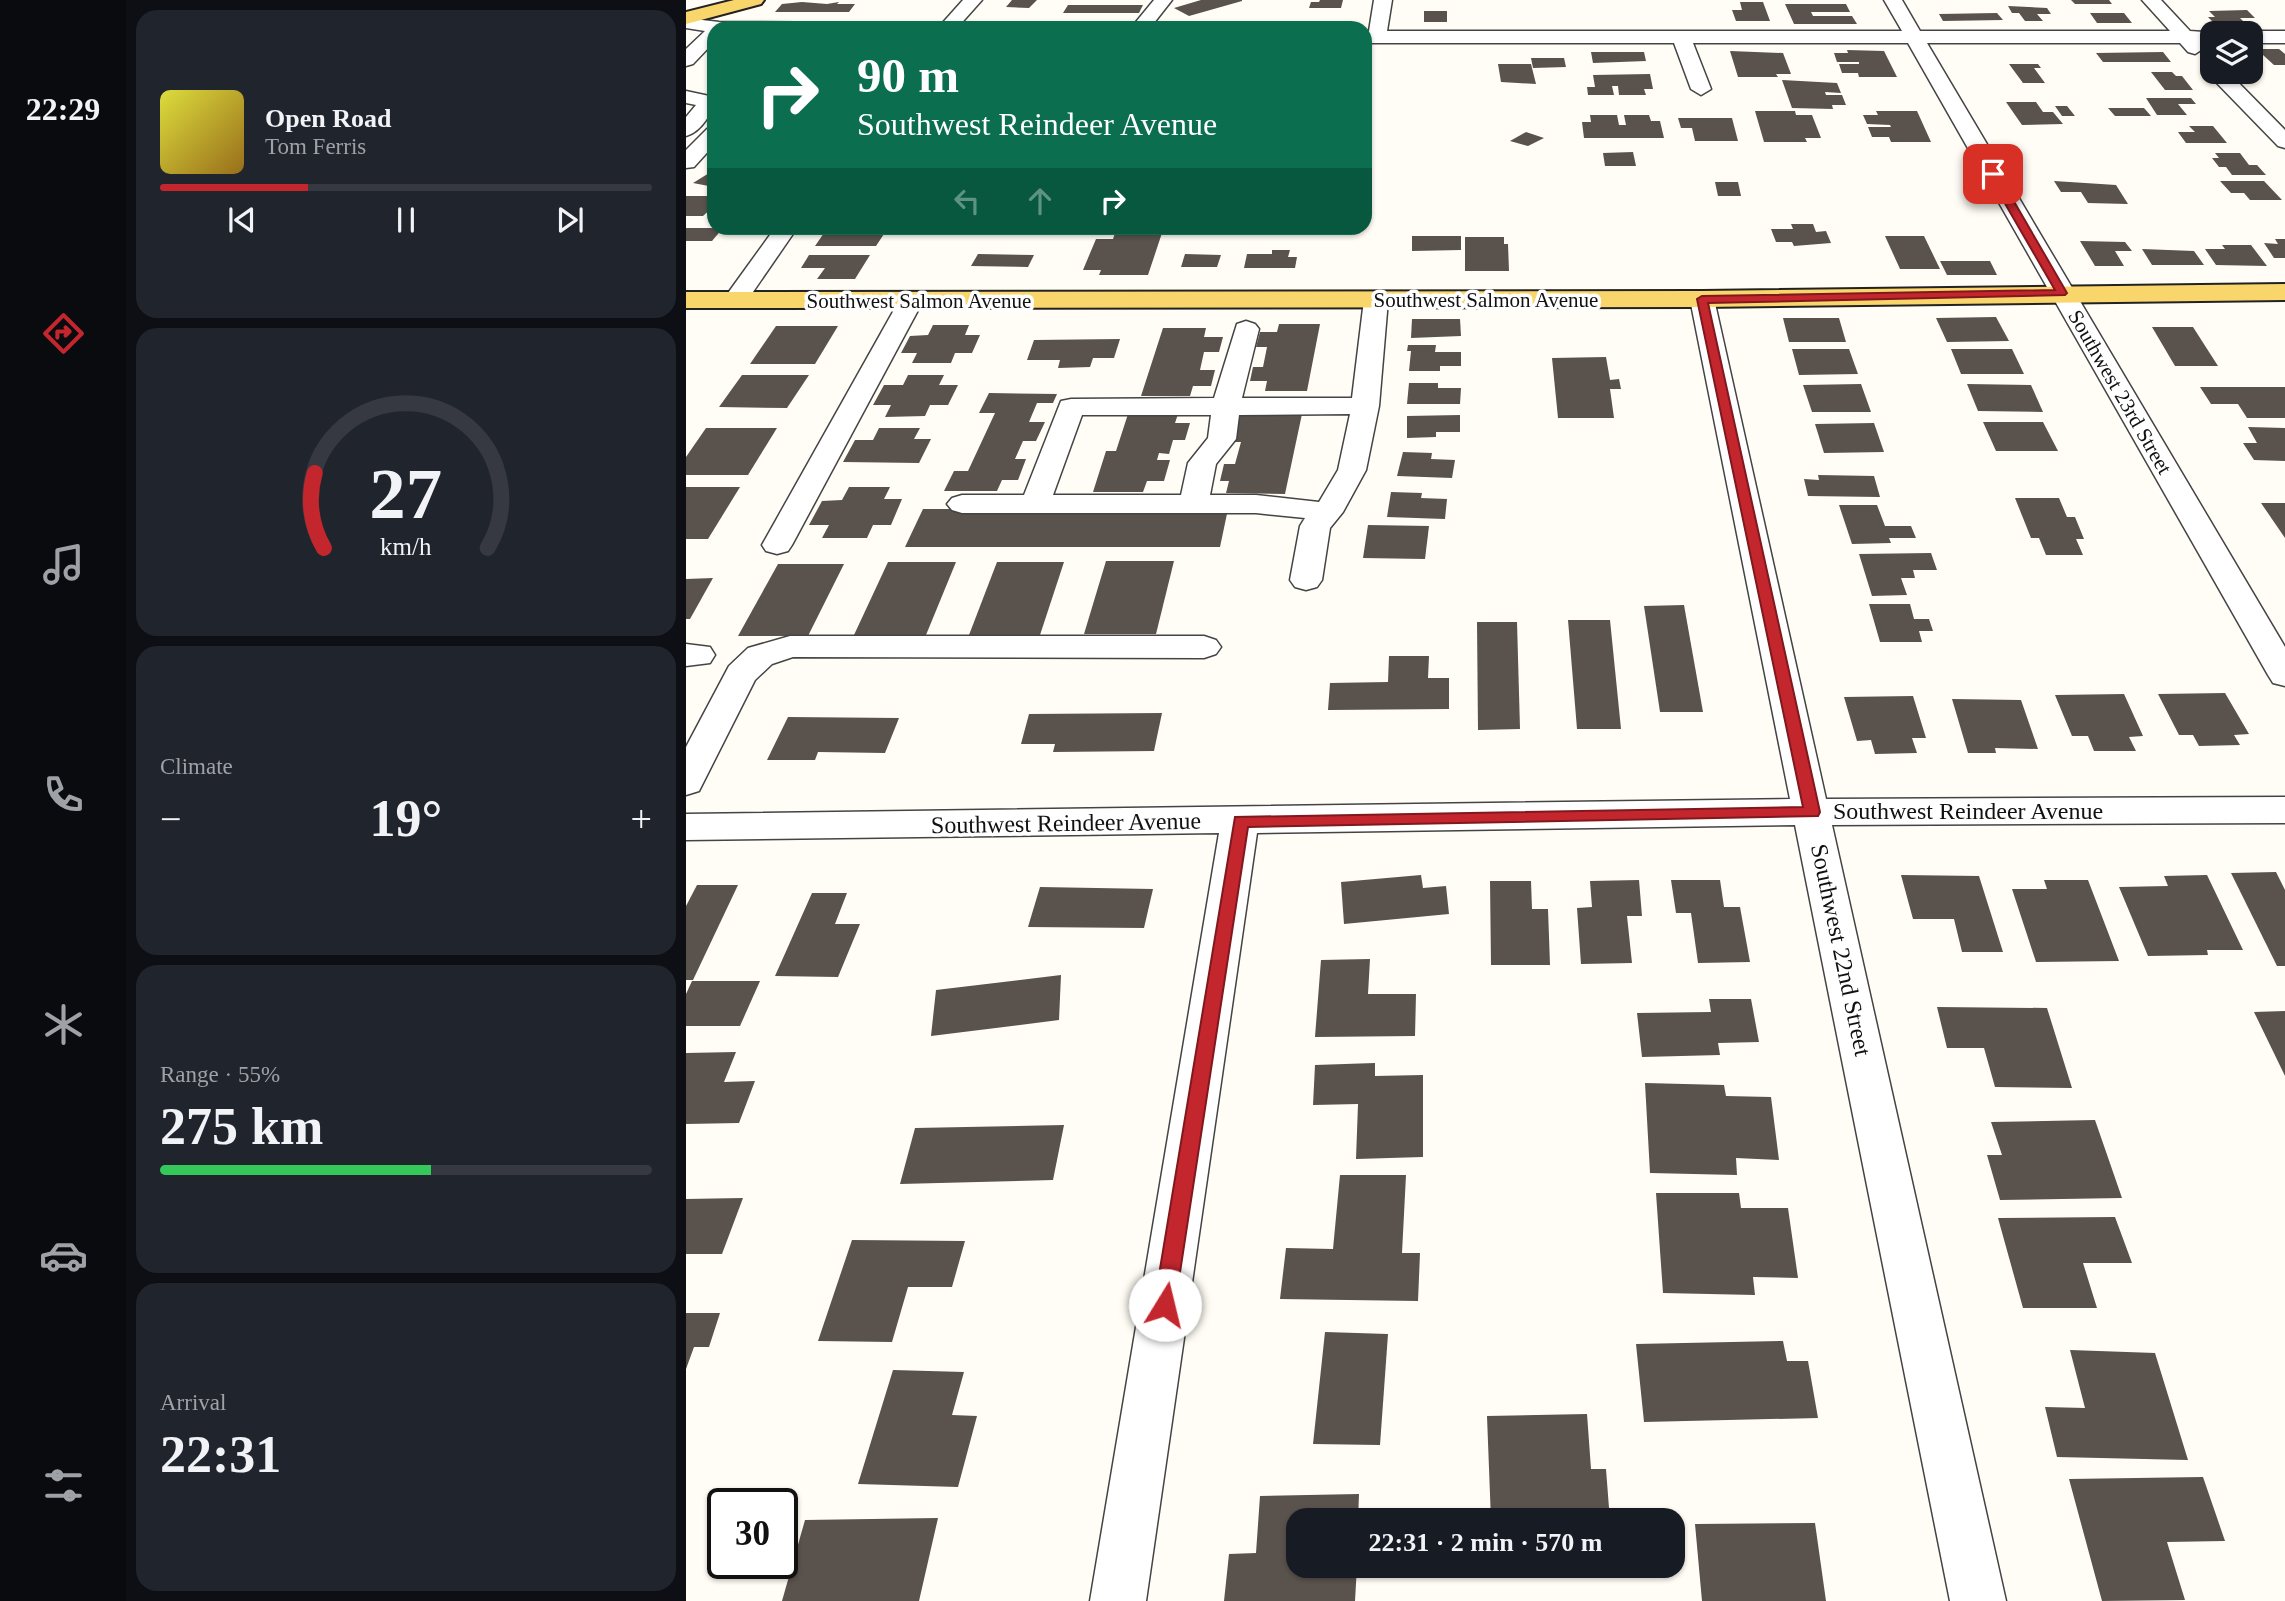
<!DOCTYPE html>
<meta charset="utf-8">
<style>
:root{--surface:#171b24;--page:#20242c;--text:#f1f3f6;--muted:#9ea1a6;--line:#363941;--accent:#c4262e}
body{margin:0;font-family:"Times New Roman",serif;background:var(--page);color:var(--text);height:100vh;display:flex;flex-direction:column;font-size:26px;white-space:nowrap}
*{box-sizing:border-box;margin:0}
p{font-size:23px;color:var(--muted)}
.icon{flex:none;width:38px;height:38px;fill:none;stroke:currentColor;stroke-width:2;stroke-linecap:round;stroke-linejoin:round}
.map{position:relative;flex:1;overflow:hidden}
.side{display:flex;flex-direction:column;gap:10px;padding:10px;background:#0d0f14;width:560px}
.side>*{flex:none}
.banner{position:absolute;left:21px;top:21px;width:665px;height:214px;border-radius:21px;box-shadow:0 2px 5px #0004;background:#0b6e4f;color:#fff;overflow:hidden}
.fabs{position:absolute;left:1514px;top:21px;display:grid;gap:14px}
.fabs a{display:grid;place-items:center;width:63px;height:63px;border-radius:14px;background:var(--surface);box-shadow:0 2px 5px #0004;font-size:35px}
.speed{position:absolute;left:21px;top:1488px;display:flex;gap:14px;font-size:35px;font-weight:700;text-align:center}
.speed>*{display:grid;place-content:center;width:91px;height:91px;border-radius:50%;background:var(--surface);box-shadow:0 2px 5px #0004;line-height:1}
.speed .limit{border:4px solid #111;border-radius:10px;background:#fff;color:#111}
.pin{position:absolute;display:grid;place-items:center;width:60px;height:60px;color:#fff;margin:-30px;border-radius:14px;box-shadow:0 4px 10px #0006}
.me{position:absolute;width:77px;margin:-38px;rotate:9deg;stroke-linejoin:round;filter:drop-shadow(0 0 5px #0008)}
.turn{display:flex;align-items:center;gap:24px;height:147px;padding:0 35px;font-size:32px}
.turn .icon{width:91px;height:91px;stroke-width:2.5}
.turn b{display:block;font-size:49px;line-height:60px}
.lanes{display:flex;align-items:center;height:66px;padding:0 35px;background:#0003;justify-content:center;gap:35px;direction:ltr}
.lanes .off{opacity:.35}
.big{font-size:52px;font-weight:700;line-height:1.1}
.side .tile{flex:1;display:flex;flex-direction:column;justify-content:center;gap:10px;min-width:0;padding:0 24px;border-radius:21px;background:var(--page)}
.side .dial{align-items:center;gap:0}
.dial svg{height:182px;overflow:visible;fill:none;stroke:var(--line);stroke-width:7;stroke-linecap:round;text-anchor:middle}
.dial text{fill:var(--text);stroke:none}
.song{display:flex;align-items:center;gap:21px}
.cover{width:84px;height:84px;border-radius:10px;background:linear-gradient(135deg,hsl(60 70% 55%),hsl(40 70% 35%))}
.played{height:7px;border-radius:4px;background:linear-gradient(90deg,var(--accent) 30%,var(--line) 30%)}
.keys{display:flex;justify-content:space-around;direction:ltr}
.heat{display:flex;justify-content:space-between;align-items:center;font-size:38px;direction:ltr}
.charge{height:10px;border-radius:5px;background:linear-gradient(90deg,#34c759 55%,var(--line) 0)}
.trip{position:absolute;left:600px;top:1508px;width:399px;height:70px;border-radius:21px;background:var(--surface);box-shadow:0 2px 5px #0004;font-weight:700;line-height:70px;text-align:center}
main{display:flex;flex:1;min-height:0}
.menu{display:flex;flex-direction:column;width:126px;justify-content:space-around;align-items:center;background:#090b0e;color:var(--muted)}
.menu .icon{width:49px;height:49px}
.menu .active{color:var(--accent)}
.menu b{font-size:32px;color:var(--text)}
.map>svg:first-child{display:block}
.building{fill:#5a524d}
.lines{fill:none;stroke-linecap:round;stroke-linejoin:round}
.minor-casing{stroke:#444;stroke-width:3}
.major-casing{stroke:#222;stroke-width:4}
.minor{fill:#fff;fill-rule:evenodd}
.major{fill:#f9d66b;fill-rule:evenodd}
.route{fill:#c4262e;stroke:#7f191e;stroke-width:2}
.labels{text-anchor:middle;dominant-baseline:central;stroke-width:7;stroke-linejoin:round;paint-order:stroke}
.far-street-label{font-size:21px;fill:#111;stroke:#fff}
.street-label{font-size:24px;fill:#111;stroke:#fff}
</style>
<main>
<nav class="menu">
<b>22:29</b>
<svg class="icon active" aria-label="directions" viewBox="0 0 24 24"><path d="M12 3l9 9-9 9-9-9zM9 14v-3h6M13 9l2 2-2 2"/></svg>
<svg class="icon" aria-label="music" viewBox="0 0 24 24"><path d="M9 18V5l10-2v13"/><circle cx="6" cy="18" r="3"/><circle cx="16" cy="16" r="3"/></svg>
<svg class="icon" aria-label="phone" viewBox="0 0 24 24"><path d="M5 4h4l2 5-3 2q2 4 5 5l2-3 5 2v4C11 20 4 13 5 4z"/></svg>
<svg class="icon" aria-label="climate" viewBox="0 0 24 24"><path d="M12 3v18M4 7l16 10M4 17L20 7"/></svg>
<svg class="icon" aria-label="car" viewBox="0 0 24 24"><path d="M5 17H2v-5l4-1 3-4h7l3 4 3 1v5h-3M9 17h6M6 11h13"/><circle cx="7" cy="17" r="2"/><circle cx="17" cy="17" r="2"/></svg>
<svg class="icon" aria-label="filters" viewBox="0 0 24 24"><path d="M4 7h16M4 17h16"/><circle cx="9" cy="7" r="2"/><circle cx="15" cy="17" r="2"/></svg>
</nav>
<section class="side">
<div class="tile">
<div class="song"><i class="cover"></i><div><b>Open Road</b><p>Tom Ferris</p></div></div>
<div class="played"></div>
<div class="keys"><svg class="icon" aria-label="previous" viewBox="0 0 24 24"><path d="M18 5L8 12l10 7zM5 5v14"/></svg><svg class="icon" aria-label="pause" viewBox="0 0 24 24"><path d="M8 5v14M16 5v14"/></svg><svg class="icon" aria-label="next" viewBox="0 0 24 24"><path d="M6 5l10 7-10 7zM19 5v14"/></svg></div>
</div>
<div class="tile dial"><svg viewBox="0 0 100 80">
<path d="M14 69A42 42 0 1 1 86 69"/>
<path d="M14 69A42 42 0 0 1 10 36" stroke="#c4262e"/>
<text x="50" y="56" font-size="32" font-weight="700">27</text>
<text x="50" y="72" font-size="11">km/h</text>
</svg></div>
<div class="tile"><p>Climate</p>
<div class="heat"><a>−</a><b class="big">19°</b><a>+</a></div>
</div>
<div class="tile"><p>Range · 55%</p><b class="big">275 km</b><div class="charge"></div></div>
<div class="tile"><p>Arrival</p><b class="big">22:31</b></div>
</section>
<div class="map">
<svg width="1599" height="1601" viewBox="0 0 1599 1601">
<rect width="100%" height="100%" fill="#fffdf5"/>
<g class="building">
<path d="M326,0H351L343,8L320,7Z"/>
<path d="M515,0H556V1L503,16L488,8Z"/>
<path d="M634,0H657L655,8H623L625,2H633Z"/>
<path d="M1385,0H1423L1426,4H1389Z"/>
<path d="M116,2L141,4L153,2L151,4H169L163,12H89L96,4Z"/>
<path d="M1054,2H1077L1084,21H1050L1046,10H1056Z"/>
<path d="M1099,4H1160L1164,12H1125L1127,16H1166L1171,24H1108Z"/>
<path d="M382,5H457L453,13H377Z"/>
<path d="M1322,6L1361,8L1365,14H1351L1357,21H1339L1333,13H1326Z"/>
<path d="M1561,10L1569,18H1554L1558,22H1527L1522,17H1529L1523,11Z"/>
<rect x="738" y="11" width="23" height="11"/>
<path d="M1311,13L1317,20L1257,21L1253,14Z"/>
<path d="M1404,13H1438L1446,23H1411Z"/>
<path d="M1564,49H1593L1599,54V65H1588L1577,55H1564Z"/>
<path d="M1161,50L1198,51L1211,77H1173L1172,73H1156L1153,64H1173V62H1151L1148,53H1162Z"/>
<path d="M1044,51L1097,53L1105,74H1090L1092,77H1052Z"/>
<path d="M905,52H958L960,61L907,63Z"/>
<path d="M1477,52L1485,62H1417L1410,53Z"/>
<path d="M845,58H878L880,67L847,68Z"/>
<path d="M812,64H845L850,84L815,82Z"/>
<path d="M1323,64H1352L1355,68H1348L1359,83H1337Z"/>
<path d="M1465,72H1486L1490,76H1496L1507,90H1479Z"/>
<path d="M964,74L967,89H958L960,95H933L932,86H926L928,95H902L901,87H909L907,75Z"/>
<path d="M1096,80L1151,83L1155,93L1139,92L1140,95H1156L1160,105H1146L1147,109L1106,108Z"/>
<path d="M1460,98H1505L1510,104H1492L1501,115H1471Z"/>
<path d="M1320,102H1350L1357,112H1367L1377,124L1336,125Z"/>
<path d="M1369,106H1381L1389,116H1376Z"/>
<path d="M1422,108H1458L1465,116H1429Z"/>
<path d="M1069,111H1109L1110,115H1126L1135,138H1119L1121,142H1078Z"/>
<path d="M1190,111H1231L1245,142H1205L1203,137H1186L1182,127H1205L1204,125L1181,124L1177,115H1192Z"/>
<path d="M904,115H931L933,125H940L938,115H963L965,121H974L978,138H898L896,122H905Z"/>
<path d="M992,118H1046L1052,141H1009L1006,128H995Z"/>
<path d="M1503,126H1527L1541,143H1500L1492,132H1509Z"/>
<path d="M840,132L858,138L842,146L824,141Z"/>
<path d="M947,152L950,166H919L917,153Z"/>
<path d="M1529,153H1554L1563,165H1571L1580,175H1546L1540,167H1533L1526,158H1533Z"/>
<path d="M28,170V187L7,183Z"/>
<path d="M1368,181L1430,185L1442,204L1402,203L1395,192H1375Z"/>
<path d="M1534,181H1578L1596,200H1564L1558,193H1545Z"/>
<path d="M1029,182H1052L1055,196H1032Z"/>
<path d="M0,196H28V206L17,216H0Z"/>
<path d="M1105,224H1127L1130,232L1140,231L1145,243L1108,246L1106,242H1090L1085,229H1107Z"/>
<path d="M0,228H37L26,241H0Z"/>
<path d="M171,228H202L190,246H129L138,233H168Z"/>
<rect x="601" y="228" width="21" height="6"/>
<path d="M429,233H476L462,275H413L415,270H397L410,239H427Z"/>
<path d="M726,236H775V250L726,251Z"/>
<path d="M1199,236H1238L1254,269H1214Z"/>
<path d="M779,237H818V244H822L823,271H779Z"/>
<path d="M1589,239H1599V258H1588L1578,243L1592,244Z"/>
<path d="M1394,241L1439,242L1446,251H1429L1438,266H1409Z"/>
<path d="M1536,245H1565L1581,266L1530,265L1519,249H1539Z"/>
<path d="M1456,249L1508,251L1518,265H1466Z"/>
<path d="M586,250H604L602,257H611L609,268H558L561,254H586Z"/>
<path d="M292,254L348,255L342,267L285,266Z"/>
<path d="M499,254L535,255L531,267H495Z"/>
<path d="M123,255H184L169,279H131L139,268H115Z"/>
<path d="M1254,261H1304L1311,275H1261Z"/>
<path d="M1310,317L1323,341L1261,342L1250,318Z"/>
<path d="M1097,318H1153L1160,342H1103Z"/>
<path d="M726,319H774L775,336L725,338Z"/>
<path d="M593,324H634L621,391H579L581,381H564L567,367H577L581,347H570L574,332H591Z"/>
<path d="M247,325H283L279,335H294L286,353H269L265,363H226L231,353H215L224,336L242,335Z"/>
<path d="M90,326H152L129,364H64Z"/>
<path d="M1466,327H1507L1532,366H1489Z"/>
<path d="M477,328H520L518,337H537L533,352H518L514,370H529L525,386H507L504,396H455Z"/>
<path d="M434,339L428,358H407L404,367L372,368L374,360H341L348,340Z"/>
<path d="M722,345H750L749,352H775V366H754V371H723L725,351H721Z"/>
<path d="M1106,349H1163L1172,374L1113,375Z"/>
<path d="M1265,349H1326L1338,374H1275Z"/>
<path d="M920,357L924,380L933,379L935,389H924L928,418H872L866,358Z"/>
<path d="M56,375H123L101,408L33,407Z"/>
<path d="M222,375H258L253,385H272L262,405H244L239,416L199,417L205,405H187L198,385H217Z"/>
<path d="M723,383H752V388H775L774,404H721Z"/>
<path d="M1175,384L1185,412H1126L1117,385Z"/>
<path d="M1281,384L1345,385L1357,412L1292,411Z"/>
<path d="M1514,387H1599V418H1561L1552,404H1525Z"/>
<path d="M303,393L371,394L367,403H351L343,422H359L350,441H337L329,459H340L332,480H316L311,491H258L268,471H282L309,413H293Z"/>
<path d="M554,413L616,414L599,494L540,493L543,481H534L538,464H549L555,442H546Z"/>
<path d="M442,414H492L489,423H504L499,440H487L483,454L473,453L471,460H484L478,481H461L457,492H407L420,451H430Z"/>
<path d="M774,415V432H750V437L721,438V416Z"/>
<path d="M1297,422H1357L1372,451H1310Z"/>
<path d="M1188,423L1198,452L1138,453L1129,424Z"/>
<path d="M1562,427L1599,428V461L1568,460L1557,443H1571Z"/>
<path d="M20,428H91L62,475H0V457Z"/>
<path d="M193,428H234L228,439H245L233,463L157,462L169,440H187Z"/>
<path d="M717,452L746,453L745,459L769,460L766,478L711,476Z"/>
<path d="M1132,475L1188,476L1194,497L1122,496L1118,479L1133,480Z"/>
<path d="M0,487H54L22,539H0Z"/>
<path d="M163,487H204L198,499H216L205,525H187L181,538H136L143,525H123L136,501L156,500Z"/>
<path d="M705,492L736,493L735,498L761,499L759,519L701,517Z"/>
<path d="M1329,498H1373L1381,517H1389L1398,539H1390L1397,555H1360L1353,538H1345Z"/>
<path d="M1575,503H1599V538Z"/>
<path d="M1153,505H1191L1199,526H1225L1230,538H1203L1205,543L1166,544Z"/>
<path d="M237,509H542L534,547H219Z"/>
<path d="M682,525L743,526L739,559L677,558Z"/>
<path d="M1245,553L1251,570H1227L1229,578H1215L1221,595L1186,596L1173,554Z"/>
<path d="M420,561H488L470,634H398Z"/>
<path d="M202,562H270L240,635H168Z"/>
<path d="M311,562H378L354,635H283Z"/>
<path d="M92,564H158L122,636H52Z"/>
<path d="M27,578L4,619H0V579Z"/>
<path d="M1183,604H1224L1228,619H1243L1247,631H1233L1236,642H1194Z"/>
<path d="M998,605L1017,712H974L958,606Z"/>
<path d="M882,620H924L935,729H891Z"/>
<path d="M791,622H831L834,729L792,730Z"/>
<path d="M703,656H743L742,678H763V709L642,710L644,683L702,682Z"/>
<path d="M1539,693L1563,734L1548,735L1554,745L1513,746L1507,735H1493L1472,694Z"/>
<path d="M1438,694L1457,736L1443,737L1450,751H1408L1402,736H1386L1369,695Z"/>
<path d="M1227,696L1240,738H1226L1231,753L1189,754L1185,740L1171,741L1158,697Z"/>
<path d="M1266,699L1335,700L1352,749L1309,748L1310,753H1282Z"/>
<path d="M476,713L468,751L367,752L369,744H335L343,714Z"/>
<path d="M102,717L213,718L199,753L132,752L129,760H81Z"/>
<path d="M1590,872L1599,890V966H1591L1545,873Z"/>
<path d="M735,875L737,888L760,886L763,914L658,924L655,882Z"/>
<path d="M1215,875L1293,876L1317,952H1276L1268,919H1227Z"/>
<path d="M1521,875L1557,950H1521L1522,955L1462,956L1433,887L1482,886L1478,876Z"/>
<path d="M953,880L956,916H941L946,963L895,964L891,908L906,907L904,881Z"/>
<path d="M985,880H1034L1038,907H1054L1064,962L1012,963L1005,913H990Z"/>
<path d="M1358,880H1402L1433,961L1350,962L1326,889H1361Z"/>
<path d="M804,881H845L846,909H862L864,965H805Z"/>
<path d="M11,885H52L7,980H0V906Z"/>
<path d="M354,887L467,889L458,928L342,927Z"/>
<path d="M126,893H161L149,924H174L152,977L89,976Z"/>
<path d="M684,959L682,994H730L729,1036L629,1037L635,960Z"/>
<path d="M375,975L373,1020L245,1036L250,990Z"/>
<path d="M6,981H74L54,1026H0V994Z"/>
<path d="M1023,999H1065L1073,1042L1032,1043L1034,1055L956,1057L951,1013L1025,1012Z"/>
<path d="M1251,1007L1361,1008L1386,1088L1309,1087L1298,1048H1261Z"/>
<path d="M1599,1011V1076L1568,1012Z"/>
<path d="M50,1052L38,1082L69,1081L53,1123L0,1124V1053Z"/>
<path d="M689,1063V1076L737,1075V1157L670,1159L672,1104L627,1105L629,1065Z"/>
<path d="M959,1083L1038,1085L1040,1096L1085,1097L1093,1160L1050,1158L1051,1175L964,1173Z"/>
<path d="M1409,1120L1436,1198L1314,1200L1301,1155H1316L1305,1122Z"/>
<path d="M378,1125L367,1180L214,1184L229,1128Z"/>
<path d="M654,1175H720L716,1253H734L732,1301L594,1299L600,1248L647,1249Z"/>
<path d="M970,1193H1053L1055,1208H1102L1112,1278L1067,1277L1069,1295L977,1293Z"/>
<path d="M57,1198L36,1254H0V1199Z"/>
<path d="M1429,1217L1446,1263H1397L1411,1308H1337L1312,1218Z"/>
<path d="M166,1240L279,1241L266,1287H222L206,1342L132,1341Z"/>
<path d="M0,1313H34L23,1347H8L0,1369Z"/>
<path d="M639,1332L702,1334L694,1445L627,1444Z"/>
<path d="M1097,1341L1101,1361H1122L1132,1418L958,1422L950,1344Z"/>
<path d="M1384,1350L1469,1353L1502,1460L1371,1457L1359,1407L1399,1408Z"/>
<path d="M207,1370L278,1372L266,1415L291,1416L272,1487L172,1484Z"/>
<path d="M901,1414L905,1469H920L924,1521H805L801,1416Z"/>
<path d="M1517,1477L1539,1541L1481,1542L1499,1600L1416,1601L1383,1479Z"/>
<path d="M673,1494L672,1521H612V1566H671L669,1601H538L543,1554L570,1553L574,1496Z"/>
<path d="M252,1518L233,1601H96L119,1520Z"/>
<path d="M1129,1523L1140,1601H1016L1009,1524Z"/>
</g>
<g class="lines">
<g class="minor-casing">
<g id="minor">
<path d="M277,0H296L271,28H252Z"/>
<path d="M468,0H486L464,28H445Z"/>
<path d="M688,0H706L701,31H1216L1198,0H1216L1234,31H1484L1456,0H1475L1504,31L1532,33H1526V43H1514L1518,48L1509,54L1502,52L1494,43H1241L1599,647V686L1587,683L1582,675L1222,43H1007L1025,89L1015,95L1005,89L988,43H679V31H683Z"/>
<path d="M0,18L33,22L178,23L187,28H28V42L7,64L0,66V49L19,31L0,28Z"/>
<path d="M1564,31H1599V43H1564V33H1557Z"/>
<path d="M1526,67V72H1542L1599,130V148L1592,146L1524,76L1521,72Z"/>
<path d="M0,91L28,97C28,112 15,132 0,136V117L10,105L0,103Z"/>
<path d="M28,127V145L8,167L0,168V150L21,129Z"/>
<path d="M89,228H111L58,305L49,307L40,305L37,300Z"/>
<path d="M1016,292L1025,294L1028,299L1140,799L1599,797V823L1146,825L1320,1601H1264L1109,825L571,833L460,1601H404L533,833L0,840V814L1104,799L1004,299L1007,294Z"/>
<path d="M690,293L699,295L702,300L693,406L680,470L657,512L644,528L636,580L631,587L620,590L609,587L604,580L614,526L619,518L570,513H276L266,510L261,504L266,498L276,495H338L375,401L385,399L528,398L551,324L560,321L569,324L573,329L556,398H666L678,300L681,295ZM664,414L652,470L633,502L570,495H524L530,464L550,439L553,415ZM396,415H525L522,438L502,463L495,495H367Z"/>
<path d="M225,294L234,296L237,301L106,545L102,551L91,554L80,551L76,545L213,301L216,296Z"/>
<path d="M104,636H518L530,640L535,647L530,654L518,658L107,657L86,664L69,680L13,791L0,795V747L43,666L62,648Z"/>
<path d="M0,644L24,647L29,655L24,663L0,666Z"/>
</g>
</g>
<g class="major-casing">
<g id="major">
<path d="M48,0H78L75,4L0,24V12Z"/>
<path d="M1599,284V300L1016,307L0,308V292L1016,291Z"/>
</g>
</g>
<use href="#minor" class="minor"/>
<use href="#major" class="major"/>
</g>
<path class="route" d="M1307,171L1312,174L1381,293L1379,295L1022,303L1134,812L1132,816L562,827L489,1305L486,1312L479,1315L471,1312L468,1305L549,817L1117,807L1011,299L1016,296L1369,290L1302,174Z"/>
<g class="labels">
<g class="far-street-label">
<text x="800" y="300">Southwest Salmon Avenue</text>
<text x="233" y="301">Southwest Salmon Avenue</text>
<text transform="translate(1434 392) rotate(60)">Southwest 23rd Street</text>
</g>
<g class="street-label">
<text x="1282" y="811">Southwest Reindeer Avenue</text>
<text transform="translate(380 823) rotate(-1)">Southwest Reindeer Avenue</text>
<text transform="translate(1155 950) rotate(78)">Southwest 22nd Street</text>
</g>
</g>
</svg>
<div class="fabs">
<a><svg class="icon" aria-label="layers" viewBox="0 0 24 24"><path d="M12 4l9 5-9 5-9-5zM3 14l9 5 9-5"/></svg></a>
</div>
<div class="speed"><div class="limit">30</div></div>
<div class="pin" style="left:1307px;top:174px;background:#d93025"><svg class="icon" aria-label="arrive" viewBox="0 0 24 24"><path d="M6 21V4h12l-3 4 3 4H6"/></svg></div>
<svg class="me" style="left:479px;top:1305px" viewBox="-20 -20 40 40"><circle r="19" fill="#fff"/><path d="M0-13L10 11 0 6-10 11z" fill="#c4262e"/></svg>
<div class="trip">22:31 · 2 min · 570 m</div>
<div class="banner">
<div class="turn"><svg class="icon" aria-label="right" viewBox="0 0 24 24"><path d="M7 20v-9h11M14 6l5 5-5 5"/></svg><div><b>90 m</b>Southwest Reindeer Avenue</div></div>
<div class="lanes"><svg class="icon off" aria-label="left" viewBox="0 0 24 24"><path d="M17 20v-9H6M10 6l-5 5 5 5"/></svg><svg class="icon off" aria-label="ahead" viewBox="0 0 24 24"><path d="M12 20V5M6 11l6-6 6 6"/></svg><svg class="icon" aria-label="right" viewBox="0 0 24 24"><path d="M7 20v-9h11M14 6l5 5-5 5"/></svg></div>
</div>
</div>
</main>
